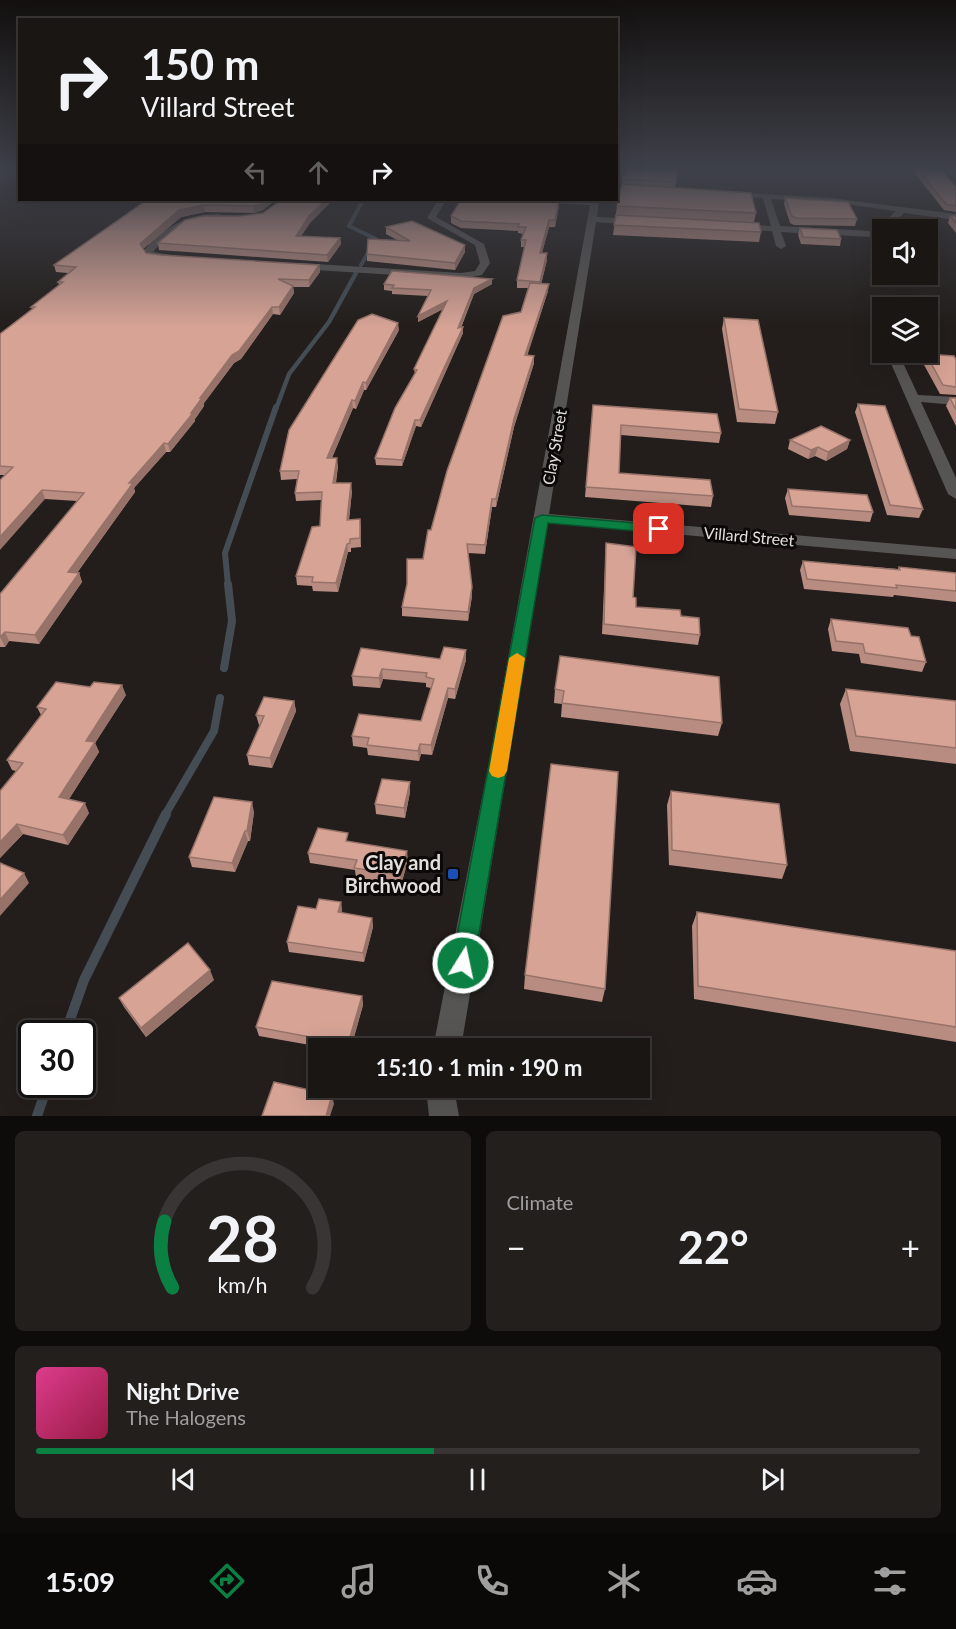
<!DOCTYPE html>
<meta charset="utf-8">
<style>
:root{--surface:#1a1614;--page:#231f1d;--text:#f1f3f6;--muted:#9f9fa0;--line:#383534;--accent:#0b8043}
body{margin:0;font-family:Lato,sans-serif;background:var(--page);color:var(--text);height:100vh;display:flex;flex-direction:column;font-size:22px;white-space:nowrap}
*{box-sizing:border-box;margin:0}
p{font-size:20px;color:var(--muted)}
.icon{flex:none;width:33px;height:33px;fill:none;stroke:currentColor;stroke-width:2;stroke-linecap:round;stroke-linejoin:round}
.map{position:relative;height:1116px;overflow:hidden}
.side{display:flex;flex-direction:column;gap:15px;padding:15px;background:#0e0c0b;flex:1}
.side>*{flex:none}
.top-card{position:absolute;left:18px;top:18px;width:600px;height:183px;border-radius:0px;box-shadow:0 6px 24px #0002,0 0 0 2px var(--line);background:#1a1614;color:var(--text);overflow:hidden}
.buttons{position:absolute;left:872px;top:219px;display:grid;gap:12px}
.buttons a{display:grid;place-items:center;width:66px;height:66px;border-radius:0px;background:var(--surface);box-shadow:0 6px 24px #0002,0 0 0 2px var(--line);font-size:30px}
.speed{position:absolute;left:18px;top:1020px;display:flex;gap:12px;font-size:30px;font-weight:700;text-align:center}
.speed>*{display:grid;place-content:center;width:78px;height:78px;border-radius:50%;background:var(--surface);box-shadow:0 6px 24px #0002,0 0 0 2px var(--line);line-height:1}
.speed .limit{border:3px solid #111;border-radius:9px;background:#fff;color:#111}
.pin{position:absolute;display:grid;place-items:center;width:51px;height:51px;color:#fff;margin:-26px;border-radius:12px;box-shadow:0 3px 9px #0006}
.me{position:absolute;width:66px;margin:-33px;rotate:10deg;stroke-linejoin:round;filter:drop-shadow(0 0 4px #0008)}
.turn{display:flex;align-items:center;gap:21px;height:126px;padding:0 24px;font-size:27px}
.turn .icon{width:78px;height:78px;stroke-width:2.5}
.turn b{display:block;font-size:42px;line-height:51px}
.lanes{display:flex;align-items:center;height:57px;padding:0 24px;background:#0003;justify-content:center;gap:30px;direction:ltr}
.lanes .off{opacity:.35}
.big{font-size:45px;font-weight:700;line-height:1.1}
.side .widget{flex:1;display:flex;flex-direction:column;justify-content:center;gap:9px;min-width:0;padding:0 21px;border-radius:9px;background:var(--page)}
.side .dial{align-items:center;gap:0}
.dial svg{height:156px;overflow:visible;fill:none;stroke:var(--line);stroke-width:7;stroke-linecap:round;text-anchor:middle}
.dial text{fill:var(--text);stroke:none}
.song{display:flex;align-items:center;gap:18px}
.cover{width:72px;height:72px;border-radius:9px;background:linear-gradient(135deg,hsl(330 70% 55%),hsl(340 70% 35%))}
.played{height:6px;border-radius:3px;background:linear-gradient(90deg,var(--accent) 45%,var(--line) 45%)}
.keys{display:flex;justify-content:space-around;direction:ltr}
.heat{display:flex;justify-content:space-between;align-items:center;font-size:33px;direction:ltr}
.side .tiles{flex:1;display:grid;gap:15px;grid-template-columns:1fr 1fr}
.widget:last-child{grid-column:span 2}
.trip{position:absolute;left:308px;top:1038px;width:342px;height:60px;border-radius:0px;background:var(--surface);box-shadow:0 6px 24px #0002,0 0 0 2px var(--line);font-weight:700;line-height:60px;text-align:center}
.tabs{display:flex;height:96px;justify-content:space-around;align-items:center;background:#0a0908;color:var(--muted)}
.tabs .icon{width:42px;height:42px}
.tabs .current{color:var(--accent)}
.tabs b{font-size:27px;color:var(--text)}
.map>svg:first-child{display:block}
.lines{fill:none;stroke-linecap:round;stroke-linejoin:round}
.stream-far4{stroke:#444c54;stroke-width:4}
.stream-far3{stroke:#444c54;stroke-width:4.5}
.stream-far2{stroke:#444c54;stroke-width:6}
.stream-far1{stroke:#444c54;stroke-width:8}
.stream{stroke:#444c54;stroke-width:10}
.minor{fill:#575553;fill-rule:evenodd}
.wall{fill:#b88c80}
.shaded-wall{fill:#967268}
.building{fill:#d6a395;stroke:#967268;stroke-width:1.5}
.route{fill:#0b8043;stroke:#07532c;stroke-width:1.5}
.slow{fill:#f59e0b}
.transit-dot{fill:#1a4fb4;stroke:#0b0807;stroke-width:2}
.labels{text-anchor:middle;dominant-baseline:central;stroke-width:6;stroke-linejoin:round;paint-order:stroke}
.street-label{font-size:16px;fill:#e2dedc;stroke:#0b0807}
.near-poi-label{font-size:20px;font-weight:bold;fill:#e2dedc;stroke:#0b0807;text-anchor:end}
</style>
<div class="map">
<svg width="956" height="1116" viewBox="0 0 956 1116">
<rect width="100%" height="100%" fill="#231e1b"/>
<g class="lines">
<path class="stream-far4" d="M361,265L376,239L349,226L363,200"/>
<path class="stream-far3" d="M276,409L289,374L329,322L356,273"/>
<path class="stream-far2" d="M228,585L225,553L276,407"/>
<g class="stream-far1">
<path d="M224,668L232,621L228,584"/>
<path d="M165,815L214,731L220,698"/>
</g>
<g class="stream">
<path d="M65,1034L84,980L166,814"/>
<path d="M37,1116L48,1084"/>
</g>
<g class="minor">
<path d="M946,171H954L956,179Z"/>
<path d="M727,192L831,198L956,214V220L904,213L887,230H882V233L871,237L781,232L786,246L781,249L776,246L772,231L739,230L735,227L739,224L771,226L763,198L730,196ZM771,199L831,202L896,211L877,229L870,231L780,226Z"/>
<path d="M438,200H446L436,217L484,244L490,263L482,275L461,279L299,269L294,266L299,263L461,273L475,271L480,263L475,245L427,218Z"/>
<path d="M521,200H599L597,217L636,219L640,222L636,225L596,222L549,514L956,549V559L548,523L461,1048H433L492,747L590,205L525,202Z"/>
<path d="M219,214L222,215V219C191,224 175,226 153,252L171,255V259L149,258L143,252C162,227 188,214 219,214Z"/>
<path d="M886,352H898L918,395L956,397V405L921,402L956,478V499L948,494Z"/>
<path d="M426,1088H454L459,1116H429Z"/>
</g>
</g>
<g class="wall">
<path d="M913,171H942L956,187V212L944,210Z"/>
<path d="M623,174L676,182L675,188L756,213L754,222L761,232L759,242L613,235L617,206L622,185Z"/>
<path d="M785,198L857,219L855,226L794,225L790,223L784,204Z"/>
<path d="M147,200H275L263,210L254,213L205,212L181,217L143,249L146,253L161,255L319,265L320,272L309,287H293L294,293L280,315L273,314L241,359L234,363L204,403V406L195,419V421L170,452H166L134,488L135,492L77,573H79L82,582L39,644L9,641L5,647H0V594L77,501L45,499L5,475H0V334L32,309L31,307L59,285L58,282L68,273L56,272L54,265Z"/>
<path d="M559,206L555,227H549L542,253L547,260L541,284L548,291L527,355L534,356V363L514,427L496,507H492L485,554L468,553L472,596L468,621L402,616V607L423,559L431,530L521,312L528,288H517V280L525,247H521V240L523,234L518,233V231L461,228L451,223V216Z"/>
<path d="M263,213L310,223L301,236L340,238L341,244L328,262L159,250L158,243L240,216Z"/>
<path d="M950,216H956V233L948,223Z"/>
<path d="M386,227L465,245V252L455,270L367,261V254L397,240L386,234Z"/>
<path d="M800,228L841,239L840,246L801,244L798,235Z"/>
<path d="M492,279V284L474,294L461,328L463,327V333L421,427L416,426L402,466L376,465L375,458L415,374L414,369L443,309L418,322L428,296L392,294V291L384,290V284Z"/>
<path d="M724,318L778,412L775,424L737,422L722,329Z"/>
<path d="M399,330L366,390H364L356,409L353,408L332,458L338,466L336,483L352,491L349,520L360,519L361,547L351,548V552H348L338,592L313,591L312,586L297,585L296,576L320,526L321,500L296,501L295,493L297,479L281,480L280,471Z"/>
<path d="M926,354L956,360V395L940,394L923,363Z"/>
<path d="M950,398H956V426L946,406Z"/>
<path d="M858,404L923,509L919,518L887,515L855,412Z"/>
<path d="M593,405L721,433L719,443L621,435L619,473L713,496L711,507L585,497Z"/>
<path d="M790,440H850L847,449L826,461L815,456L808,459L788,449Z"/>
<path d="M788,489L873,512L870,522L789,515L785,498Z"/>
<path d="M606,543L633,597L636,607L681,616L700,635L698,645L602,634Z"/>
<path d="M803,561L898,569L899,567L956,573V602L894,595L893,597L804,589L800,570Z"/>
<path d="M831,619L911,636L926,662L922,672L861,663L859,654L832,651L828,629Z"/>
<path d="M361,648L440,659L466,650V660L455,699L448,698L432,755L421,754L419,761L368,755L367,748L353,746L352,736L421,721L431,688L426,687V683L383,679L380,688L353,686L352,676Z"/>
<path d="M555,689L722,723L718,736L561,717L562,704L554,703Z"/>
<path d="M846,689L956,701V764L850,751L840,704Z"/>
<path d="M126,695L95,743L99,752L69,799L89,813L68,845L23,834L0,858V791L16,771L12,770L7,760L41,715L37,707Z"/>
<path d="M294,701L296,711L272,768L249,765L247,755L260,725H259L256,715Z"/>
<path d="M671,791L787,865L782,879L669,865L667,805Z"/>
<path d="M410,792L405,818L376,814L375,804Z"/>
<path d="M254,812L250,841H248L235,872L192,867L189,857Z"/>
<path d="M349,842L408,860L401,885L356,878L355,870L310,863L308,853Z"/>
<path d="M341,902L342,913L372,918L373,927L364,962L289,952L287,942L316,909Z"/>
<path d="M697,912L834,933L956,951V1042L694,999L692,926Z"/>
<path d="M525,975L605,989L602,1002L524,989Z"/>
<path d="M214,980L146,1037L124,1007L119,998Z"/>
<path d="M362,996L363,1005L351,1048H327L259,1036L256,1027Z"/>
</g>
<g class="shaded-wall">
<path d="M267,200H275L263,210L254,213L253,206Z"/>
<path d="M326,200H333L310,223L297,242L296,236L309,216Z"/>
<path d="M559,200V206L555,227V220Z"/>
<path d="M204,205L205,212L181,217L142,250L140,244L179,210Z"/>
<path d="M549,220V227L540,260V253Z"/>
<path d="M340,238L341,244L328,262L327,255Z"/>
<path d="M465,245V252L455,270V263Z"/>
<path d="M547,253V260L540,289V282Z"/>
<path d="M319,265L320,272L309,287V280Z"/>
<path d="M492,279V284L474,294L458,334V328L474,288Z"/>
<path d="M549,284L548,291L525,363V355Z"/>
<path d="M293,286L294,293L280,315L279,307Z"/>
<path d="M447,301V307L418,322V316Z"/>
<path d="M272,307L273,314L241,359L234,363L204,403V406L195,419V421L170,452L168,444L191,413L200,398L232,355Z"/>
<path d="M398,323L399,330L366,390V383Z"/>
<path d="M463,327V333L421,427L420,420Z"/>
<path d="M534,356V363L514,427L496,507V499L514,419Z"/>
<path d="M363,382L364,390L356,409L355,401Z"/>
<path d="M352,400L353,408L328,467L327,458Z"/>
<path d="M415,420L416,426L402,466V460Z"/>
<path d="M850,440L847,449L826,461L828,452Z"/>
<path d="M164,443L166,452L134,488L135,492L71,581L68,572L129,483Z"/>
<path d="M818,447L815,456L808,459L811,450Z"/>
<path d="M337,458L338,466L334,492L333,483Z"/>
<path d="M351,483L352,491L348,528L347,520Z"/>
<path d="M42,490L45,499L0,550V537Z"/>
<path d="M492,499V507L485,554V545Z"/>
<path d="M360,519L361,528V547L360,538Z"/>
<path d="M347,544L348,552L338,592L336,583Z"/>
<path d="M79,573L82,582L39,644L35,635Z"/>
<path d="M472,587V596L468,621V612Z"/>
<path d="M5,632L9,641L5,647L0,637Z"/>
<path d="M466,650V660L455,699V689Z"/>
<path d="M382,669L383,679L380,688L379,678Z"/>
<path d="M122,685L126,695L95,743L99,752L64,807L59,797L86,741Z"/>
<path d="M448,688V698L432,755L431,745Z"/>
<path d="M294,701L296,711L272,768L270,758Z"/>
<path d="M420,744L421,754L419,761L418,751Z"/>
<path d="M410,782V792L405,818L404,808Z"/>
<path d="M252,802L254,812L250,841L247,831Z"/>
<path d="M85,803L89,813L68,845L63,835Z"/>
<path d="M17,824L23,834L0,858V842Z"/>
<path d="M245,831L248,841L235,872L232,863Z"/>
<path d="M407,851L408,860L401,885L400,875Z"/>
<path d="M24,873L29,883L0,916V900Z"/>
<path d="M341,902L342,912L340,922L338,912Z"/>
<path d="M372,918L373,927L364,962L363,953Z"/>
<path d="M210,970L214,980L146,1037L141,1028Z"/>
<path d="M362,996L363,1005L351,1048H349L348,1044Z"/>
<path d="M332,1095L334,1104L330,1116H326Z"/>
</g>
<g class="building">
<path d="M627,171H677L676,182L622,179L623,174L626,175Z"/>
<path d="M919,171H942L956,187V206L946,204Z"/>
<path d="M622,184L751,193L756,213L617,206Z"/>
<path d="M785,198L848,202L857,219L796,218L792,216Z"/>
<path d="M147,200H267L262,204L253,206L204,205L179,210L140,244L146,253L161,255L319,265L309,280L278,279L293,286L279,307H272L239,351L232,355L200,398H202L191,413H193L168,444L164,443L129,483H133L68,572L79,573L35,635L5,632L0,637V594L84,493L42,490L0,537V480L13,467L0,466V334L35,307H31L63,282H58L76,267L54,265Z"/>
<path d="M281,200H326L309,216L296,236L340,238L327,255L158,243L185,220L203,216H240L263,213Z"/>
<path d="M461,200H559L555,220H549L540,253H547L540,282L517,280L526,240H521L526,227H518L519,224L461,221L451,216Z"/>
<path d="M616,215L759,223L761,232L614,225Z"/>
<path d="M950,216H956V223Z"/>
<path d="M412,221L465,245L455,263L367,254L368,239L410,241L386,227Z"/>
<path d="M800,228L837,230L841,239L803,237Z"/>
<path d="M392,271L492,279L474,288L458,328L463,327L420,420H415L402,460L375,458L395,408L417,370L414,369L447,301L418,316L431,290L392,288L394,285L384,284Z"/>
<path d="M530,283L549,284L525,355L534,356L514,419L496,499H492L485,545L467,544L472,587L468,612L402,607L407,584V559H423L428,530H431L447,471L503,316L521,312Z"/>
<path d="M372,314L398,323L366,383L363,382L355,401L352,400L327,458H337L333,483H351L347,520L360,519V538L350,539V543L347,544L336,583L312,582L313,577L296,576L312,527L320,526L322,492L295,493L299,471H280L289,430L358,320Z"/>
<path d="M724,318L758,320L778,412L739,409Z"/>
<path d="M926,354L954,356L956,360V387L943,385Z"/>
<path d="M950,398H956V410Z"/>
<path d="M858,404L885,406L923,509L890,505Z"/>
<path d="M593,405L717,414L721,433L621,425L619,473L710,480L713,496L586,487Z"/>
<path d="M821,426L850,440L828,452L818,447L811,450L790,440Z"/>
<path d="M788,489L867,495L873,512L792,506Z"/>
<path d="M606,543L636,547L633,597L636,598V607L680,610L681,616L699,618L700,635L604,624Z"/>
<path d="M803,561L900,570L899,567L956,573V591L896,585L897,588L807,579Z"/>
<path d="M831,619L908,628L911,636L919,637L926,662L865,653L863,644L836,641Z"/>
<path d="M444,647L466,650L455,689L448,688L431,745L420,744L418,751L367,745L369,738L352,736L359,714L421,721L434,679L426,677L427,673L382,669L379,678L352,676L361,648L440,659Z"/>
<path d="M560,656L719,677L722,723L562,703L564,691L555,689Z"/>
<path d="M56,682L90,687L94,682L122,685L86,741L95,742L59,797L85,803L63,835L17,824L0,842V791L23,763L7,760L46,709L37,707Z"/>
<path d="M846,689L956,701V748L856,736Z"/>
<path d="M264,697L294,701L270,758L247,755L264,716L256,715Z"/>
<path d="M551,764L618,772L605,989L525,975Z"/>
<path d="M382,779L410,782L404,808L375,804Z"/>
<path d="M671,791L779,804L787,865L672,850Z"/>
<path d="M214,797L252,802L247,831H245L232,863L189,857Z"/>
<path d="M318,828L348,833L346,841L407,851L400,875L354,868L357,860L308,853Z"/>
<path d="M0,863L24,873L0,900Z"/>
<path d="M319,899L341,902L338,912L372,918L363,953L287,942L298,906L316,909Z"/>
<path d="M697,912L834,933L956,951V1027L698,986Z"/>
<path d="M188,943L210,970L141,1028L119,998Z"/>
<path d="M272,981L362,996L348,1044L256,1027Z"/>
<path d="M274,1082L332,1095L326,1116H262Z"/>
</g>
<linearGradient id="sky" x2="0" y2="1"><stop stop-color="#13100f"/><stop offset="0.52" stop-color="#3f414a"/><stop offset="1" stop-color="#3f414a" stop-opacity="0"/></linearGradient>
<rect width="956" height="327" fill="url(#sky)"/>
<path class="route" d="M542,515L659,525L666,529L659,533L548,523L474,963L470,970L463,973L455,970L452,963L535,518Z"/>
<path class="slow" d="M517,653L525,658L507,771L504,776L498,778L492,776L489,771L509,658Z"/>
<rect class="transit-dot" x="447" y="868" width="12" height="12" rx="3"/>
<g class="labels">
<g class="street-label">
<text transform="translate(554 447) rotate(-80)">Clay Street</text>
<text transform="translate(749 536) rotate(5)">Villard Street</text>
</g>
<g class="near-poi-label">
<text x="441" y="862">Clay and<tspan x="441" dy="23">Birchwood</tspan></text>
</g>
</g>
</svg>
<div class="buttons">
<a><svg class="icon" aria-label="sound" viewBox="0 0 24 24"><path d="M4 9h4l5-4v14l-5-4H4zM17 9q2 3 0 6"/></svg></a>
<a><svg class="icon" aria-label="layers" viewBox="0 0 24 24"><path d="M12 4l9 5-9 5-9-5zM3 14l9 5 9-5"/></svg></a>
</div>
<div class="speed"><div class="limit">30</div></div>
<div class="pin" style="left:659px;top:529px;background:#d93025"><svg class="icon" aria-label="arrive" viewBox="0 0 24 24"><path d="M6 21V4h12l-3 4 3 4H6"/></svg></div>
<svg class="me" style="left:463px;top:963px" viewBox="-20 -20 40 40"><circle r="17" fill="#0b8043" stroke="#fff" stroke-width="3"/><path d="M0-11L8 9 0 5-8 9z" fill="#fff"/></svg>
<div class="trip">15:10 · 1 min · 190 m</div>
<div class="top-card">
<div class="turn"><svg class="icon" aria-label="right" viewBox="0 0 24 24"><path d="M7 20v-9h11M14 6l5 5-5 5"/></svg><div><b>150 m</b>Villard Street</div></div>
<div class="lanes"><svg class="icon off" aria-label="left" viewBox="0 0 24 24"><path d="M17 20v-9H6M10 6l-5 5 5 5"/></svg><svg class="icon off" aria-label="ahead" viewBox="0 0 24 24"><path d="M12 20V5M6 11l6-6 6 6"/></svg><svg class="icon" aria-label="right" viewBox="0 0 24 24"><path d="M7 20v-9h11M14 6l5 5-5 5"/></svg></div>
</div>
</div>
<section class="side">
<div class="tiles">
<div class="widget dial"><svg viewBox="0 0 100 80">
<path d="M14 69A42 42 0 1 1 86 69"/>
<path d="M14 69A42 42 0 0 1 10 35" stroke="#0b8043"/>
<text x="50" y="56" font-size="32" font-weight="700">28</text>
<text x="50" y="72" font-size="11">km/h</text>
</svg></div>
<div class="widget"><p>Climate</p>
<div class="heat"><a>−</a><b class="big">22°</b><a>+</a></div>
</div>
<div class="widget">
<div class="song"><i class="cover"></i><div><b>Night Drive</b><p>The Halogens</p></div></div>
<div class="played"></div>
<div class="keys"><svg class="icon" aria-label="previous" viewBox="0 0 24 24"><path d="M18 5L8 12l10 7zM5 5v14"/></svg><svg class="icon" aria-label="pause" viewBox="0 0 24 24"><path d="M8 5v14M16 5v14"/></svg><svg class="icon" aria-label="next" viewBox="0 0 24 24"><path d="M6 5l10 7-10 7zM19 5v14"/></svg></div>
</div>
</div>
</section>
<nav class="tabs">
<b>15:09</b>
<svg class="icon current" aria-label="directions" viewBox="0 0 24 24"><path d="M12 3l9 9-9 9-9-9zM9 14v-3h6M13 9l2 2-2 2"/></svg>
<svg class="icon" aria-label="music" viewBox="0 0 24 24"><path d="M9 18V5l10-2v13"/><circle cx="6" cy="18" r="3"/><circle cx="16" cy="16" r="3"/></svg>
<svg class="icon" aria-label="phone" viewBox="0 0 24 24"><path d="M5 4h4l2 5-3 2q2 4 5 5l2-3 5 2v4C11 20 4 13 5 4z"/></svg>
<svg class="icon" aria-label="climate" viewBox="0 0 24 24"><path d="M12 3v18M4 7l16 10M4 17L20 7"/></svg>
<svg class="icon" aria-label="car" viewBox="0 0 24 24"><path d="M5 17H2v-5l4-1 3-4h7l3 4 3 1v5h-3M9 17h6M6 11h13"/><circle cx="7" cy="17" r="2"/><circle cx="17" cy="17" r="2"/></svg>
<svg class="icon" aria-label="filters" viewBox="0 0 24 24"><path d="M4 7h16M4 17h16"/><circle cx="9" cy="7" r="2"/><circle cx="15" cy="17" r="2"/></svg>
</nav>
